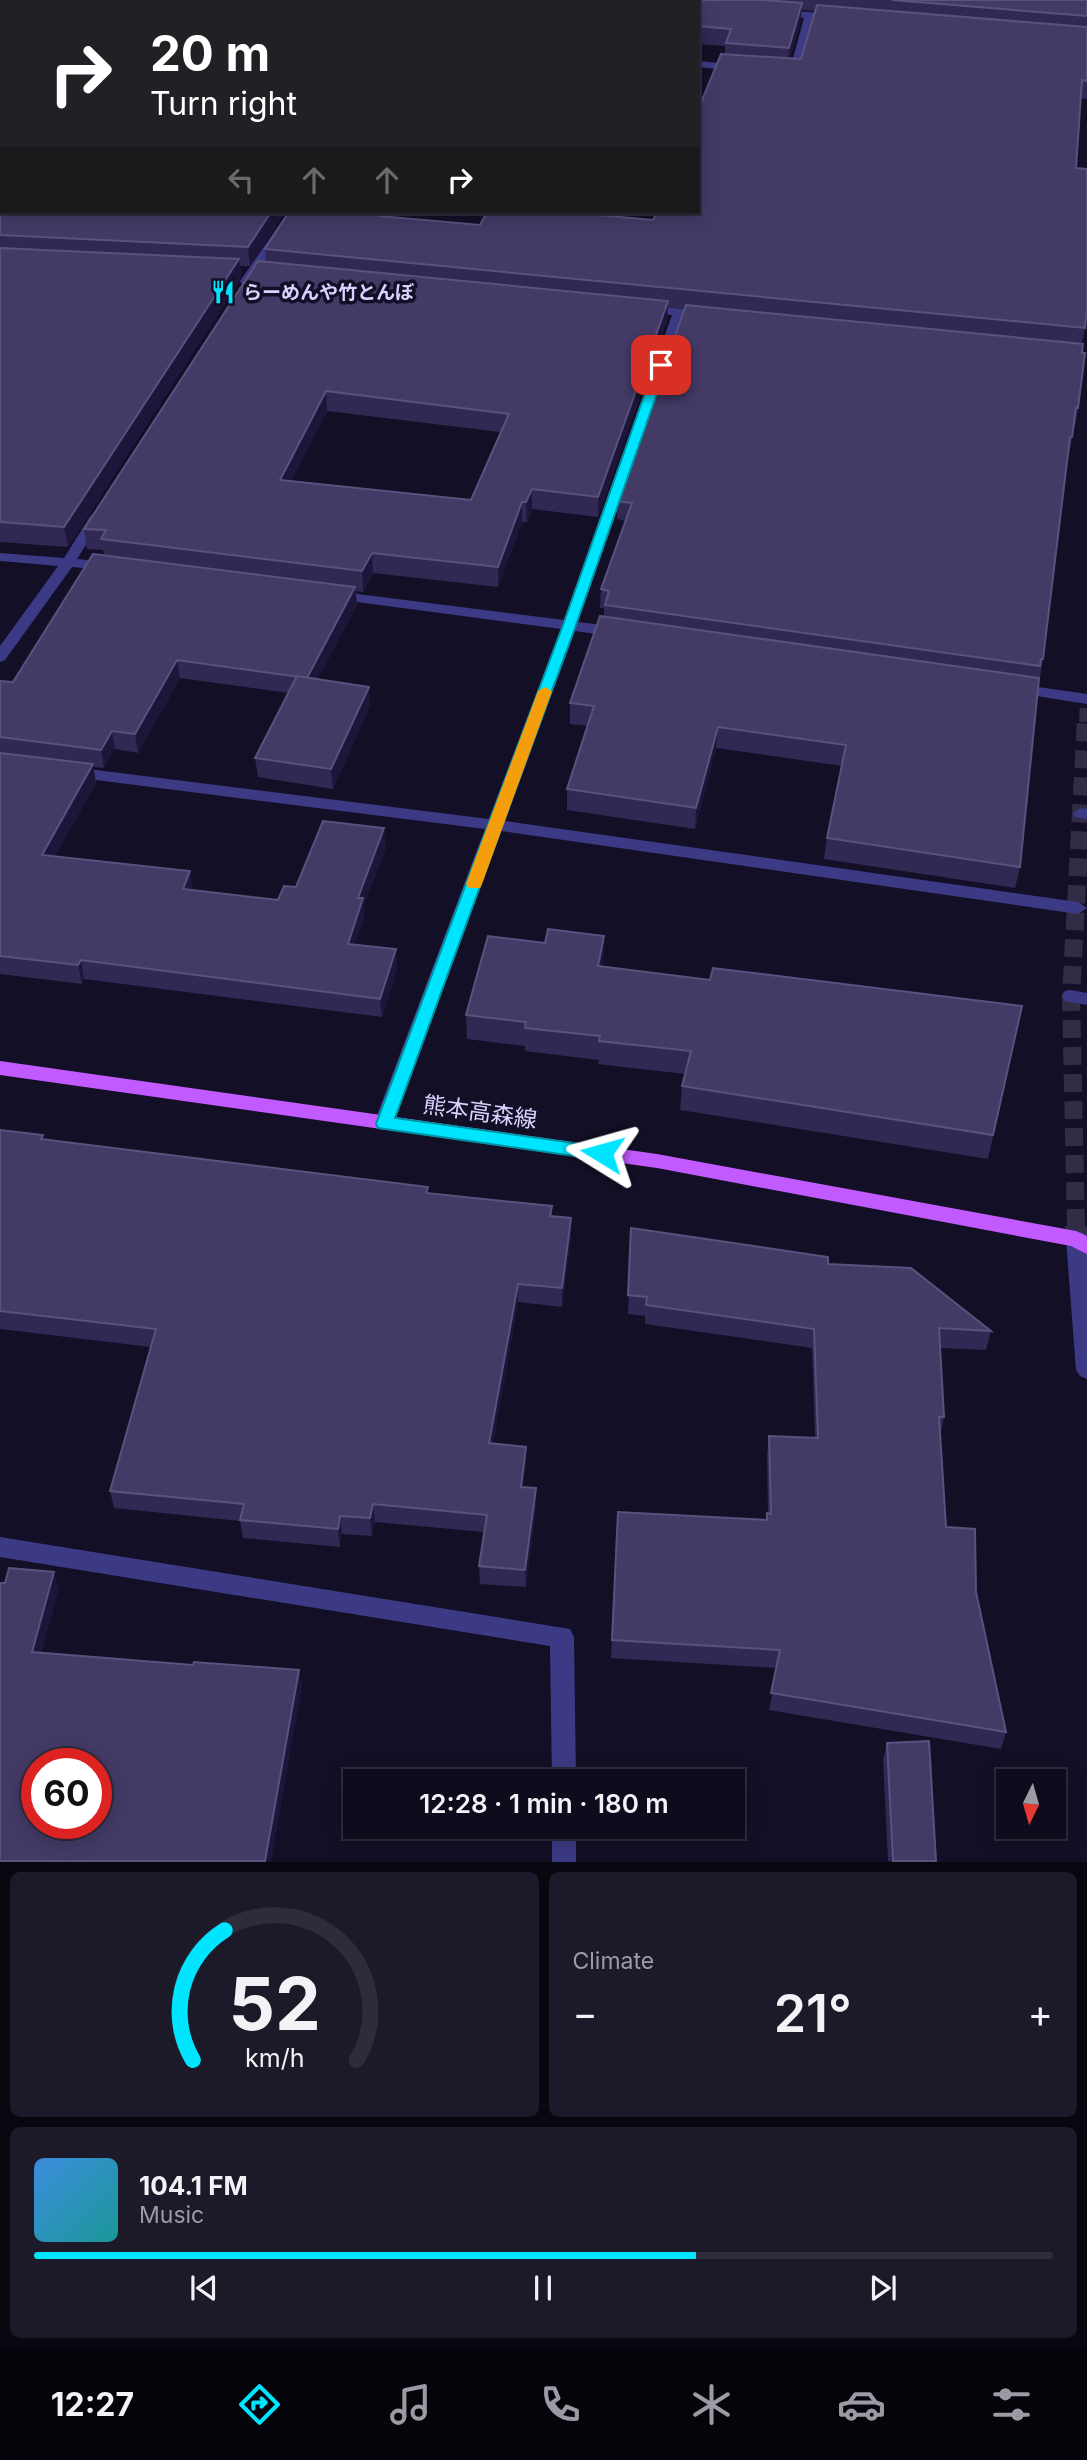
<!DOCTYPE html>
<meta charset="utf-8">
<style>
:root{--surface:#0e0b1c;--page:#1c1929;--text:#f1f3f6;--muted:#9b9ba3;--line:#2e2b3b;--accent:#00e5ff}
body{margin:0;font-family:Inter,"Noto Sans JP",sans-serif;background:var(--page);color:var(--text);height:100vh;display:flex;flex-direction:column;font-size:26px;white-space:nowrap}
*{box-sizing:border-box;margin:0}
p{font-size:23px;color:var(--muted)}
.icon{flex:none;width:38px;height:38px;fill:none;stroke:currentColor;stroke-width:2;stroke-linecap:round;stroke-linejoin:round}
.map{position:relative;height:1862px;overflow:hidden}
.drawer{display:flex;flex-direction:column;gap:10px;padding:10px;background:#08060f;flex:1}
.drawer>*{flex:none}
.hud{position:absolute;left:0px;top:0px;width:700px;height:214px;box-shadow:0 4px 18px #0003,0 0 0 2px var(--line);background:#202124;color:#fff;overflow:hidden}
.needle{width:46px;rotate:185deg}
.buttons{position:absolute;left:996px;top:1769px;display:grid;gap:14px}
.buttons a{display:grid;place-items:center;width:70px;height:70px;border-radius:0px;background:var(--surface);box-shadow:0 4px 18px #0003,0 0 0 2px var(--line);font-size:35px}
.speed{position:absolute;left:21px;top:1748px;display:flex;gap:14px;font-size:35px;font-weight:700;text-align:center}
.speed>*{display:grid;place-content:center;width:91px;height:91px;border-radius:50%;background:var(--surface);box-shadow:0 4px 18px #0003,0 0 0 2px var(--line);line-height:1}
.speed .limit{border:10px solid #d22;background:#fff;color:#111}
.pin{position:absolute;display:grid;place-items:center;width:60px;height:60px;color:#fff;margin:-30px;border-radius:14px;box-shadow:0 4px 10px #0006}
.me{position:absolute;width:77px;margin:-38px;rotate:278deg;stroke-linejoin:round;filter:drop-shadow(0 0 5px #0008)}
.turn{display:flex;align-items:center;gap:24px;height:147px;padding:0 35px;font-size:32px}
.turn .icon{width:91px;height:91px;stroke-width:2.5}
.turn b{display:block;font-size:49px;line-height:60px}
.lanes{display:flex;align-items:center;height:66px;padding:0 35px;background:#0003;justify-content:center;gap:35px;direction:ltr}
.lanes .off{opacity:.35}
.big{font-size:52px;font-weight:600;line-height:1.1}
.drawer .card{flex:1;display:flex;flex-direction:column;justify-content:center;gap:10px;min-width:0;padding:0 24px;border-radius:10px;background:var(--page)}
.drawer .dial{align-items:center;gap:0}
.dial svg{height:182px;overflow:visible;fill:none;stroke:var(--line);stroke-width:7;stroke-linecap:round;text-anchor:middle}
.dial text{fill:var(--text);stroke:none}
.song{display:flex;align-items:center;gap:21px}
.cover{width:84px;height:84px;border-radius:10px;background:linear-gradient(135deg,hsl(210 70% 55%),hsl(180 70% 35%))}
.played{height:7px;border-radius:4px;background:linear-gradient(90deg,var(--accent) 65%,var(--line) 65%)}
.keys{display:flex;justify-content:space-around;direction:ltr}
.heat{display:flex;justify-content:space-between;align-items:center;font-size:38px;direction:ltr}
.drawer .tiles{flex:1;display:grid;gap:10px;grid-template-columns:1fr 1fr}
.card:last-child{grid-column:span 2}
.trip{position:absolute;left:343px;top:1769px;width:402px;height:70px;border-radius:0px;background:var(--surface);box-shadow:0 4px 18px #0003,0 0 0 2px var(--line);font-weight:600;line-height:70px;text-align:center}
.tab-bar{display:flex;height:112px;justify-content:space-around;align-items:center;background:#06040b;color:var(--muted)}
.tab-bar .icon{width:49px;height:49px}
.tab-bar .active{color:var(--accent)}
.tab-bar b{font-size:32px;color:var(--text)}
.map>svg:first-child{display:block}
.lines{fill:none;stroke-linecap:round;stroke-linejoin:round}
.minor-tunnel-far2{stroke:#312d47;stroke-width:14;stroke-dasharray:14 7;stroke-linecap:butt}
.minor-tunnel-far1{stroke:#312d47;stroke-width:18;stroke-dasharray:18 9;stroke-linecap:butt}
.minor-tunnel{stroke:#312d47;stroke-width:22;stroke-dasharray:22 11;stroke-linecap:butt}
.minor{fill:#3d3a85;fill-rule:evenodd}
.major{fill:#c25bff;fill-rule:evenodd}
.wall{fill:#312854;fill-rule:evenodd}
.shaded-wall{fill:#1d163a}
.building{fill:#433a66;stroke:#5a527e;stroke-width:2;fill-rule:evenodd}
.route{fill:#00e5ff;stroke:#0095a6;stroke-width:2}
.slow{fill:#f59e0b}
.labels{text-anchor:middle;dominant-baseline:central;stroke-width:7;stroke-linejoin:round;paint-order:stroke}
.far-poi-label{font-size:19px;font-weight:bold;fill:#d9d4ff;stroke:#130f26;text-anchor:start}
.street-label{font-size:23px;fill:#d9d4ff;stroke:#130f26}
</style>
<div class="map">
<svg width="1087" height="1862" viewBox="0 0 1087 1862">
<rect width="100%" height="100%" fill="#130f26"/>
<g class="lines">
<path class="minor-tunnel-far2" d="M1086,722L1087,700"/>
<path class="minor-tunnel-far1" d="M1076,1227L1071,996L1086,720"/>
<path class="minor-tunnel" d="M1076,1226V1239"/>
<g class="minor">
<path d="M627,0H656L657,2H628Z"/>
<path d="M780,10L836,14L841,17L836,20L814,18L799,72L794,75L780,72L790,69L804,18L776,15L775,13Z"/>
<path d="M698,61L740,65L745,68L740,71L698,67Z"/>
<path d="M288,212H300L250,284H242L240,281Z"/>
<path d="M645,305L704,311L710,315L704,319L684,317L578,622L618,627L626,632L618,637L575,631L505,821L1078,902L1087,908L1078,914L501,831L394,1123L391,1128L384,1130L377,1128L374,1123L485,829L72,777L64,772L72,767L489,819L561,629L334,599L327,595L334,591L564,620L672,315L641,312L639,309Z"/>
<path d="M96,514L103,518L77,559L108,562L115,566L108,570L72,567L5,660L0,662V646L58,566L0,561V553L64,558L91,515Z"/>
<path d="M1017,684L1087,694V704L1012,692L1009,689Z"/>
<path d="M1081,808L1087,809V819L1075,817L1073,813Z"/>
<path d="M1071,990L1087,993V1005L1065,1001L1062,996L1065,991Z"/>
<path d="M1076,1231L1083,1233L1087,1250V1379L1080,1376L1076,1370L1066,1239L1069,1233Z"/>
<path d="M0,1537L570,1629L574,1637L576,1782H552L550,1646L0,1557Z"/>
<rect x="552" y="1827" width="24" height="35"/>
</g>
<path class="major" d="M0,1061L657,1154L1076,1231L1087,1236V1254L1071,1246L657,1168L0,1075Z"/>
</g>
<g class="wall">
<path d="M0,0L2,212H285L250,266H240L241,278L68,547L0,542Z"/>
<path d="M642,0H1087V99L1081,98L1076,168L1085,328L1082,343L1078,408L1075,426H1074L1069,455H1068L1043,659L1040,678H1038L1020,867L1015,888L824,859L827,838L842,766L716,748L695,829L567,810V789L588,726L570,724V703L604,616V608H600L601,589L626,521L617,519V501L684,309L668,307L667,320L598,517L532,509L527,522H522L498,587L373,573L363,592L356,591L357,605L317,679L370,706L333,789L258,777L255,758L289,693L180,678L138,753L115,749L104,768L93,767L96,783L55,856L193,890L278,900L296,887L386,847L363,907L364,917L355,944L397,968L382,1017L84,979L82,984L0,974V681L13,682L104,555L103,550L87,549L84,529L266,262L265,249L289,212H392L390,217L480,225L653,220L725,54V46L698,44V2ZM801,10L815,11L801,59L790,58L801,20ZM327,411L500,432L471,500L291,481Z"/>
<path d="M604,936L603,960L602,967L710,980L1022,1006L988,1159L680,1110L682,1086L685,1074L598,1064L599,1060L525,1051V1046L467,1039L466,1015L545,943Z"/>
<path d="M0,1130L43,1135L44,1140L428,1187V1193L552,1206V1216L571,1237L562,1307L518,1302L493,1443L526,1447V1465L523,1487L536,1506L526,1587L480,1584L479,1566L484,1532L375,1522L372,1536L342,1534L340,1547L243,1538L240,1521L114,1508L110,1491L151,1347L0,1329Z"/>
<path d="M631,1228L828,1264L991,1331L986,1350L940,1348L944,1417L940,1436L946,1527L976,1592L1006,1732L1001,1749L769,1710L777,1668L611,1658L618,1512L766,1520L767,1513L768,1514L767,1454L769,1436L815,1438L812,1348L645,1324V1316L628,1314Z"/>
<path d="M887,1743L936,1861H888L883,1760Z"/>
</g>
<g class="shaded-wall">
<path d="M503,0H513L512,2H502Z"/>
<path d="M802,3L801,20L788,65L789,48Z"/>
<path d="M271,212H285L250,266L248,247Z"/>
<path d="M381,212H392L380,234L379,216Z"/>
<path d="M239,259L241,278L68,547L64,527Z"/>
<path d="M668,301L667,320L598,517V497Z"/>
<path d="M326,391L327,411L282,500L280,480Z"/>
<path d="M532,489V509L527,522L526,502Z"/>
<path d="M522,502V522L498,587V567Z"/>
<path d="M372,553L373,573L363,592L362,571Z"/>
<path d="M355,587L357,605L309,696L307,678Z"/>
<path d="M177,660L180,678L138,753L135,734Z"/>
<path d="M369,687L370,706L333,789L331,769Z"/>
<path d="M718,727L716,748L695,829L696,808Z"/>
<path d="M112,731L115,749L104,768L101,750Z"/>
<path d="M93,764L96,783L46,873L42,855Z"/>
<path d="M384,828L386,847L363,907L364,917L349,962L348,944L358,898Z"/>
<path d="M190,871L193,889L186,908L183,889Z"/>
<path d="M604,936L603,960L597,990L598,966Z"/>
<path d="M396,949L397,968L382,1017L380,999Z"/>
<path d="M81,960L84,979L82,984L78,965Z"/>
<path d="M571,1218V1237L562,1307V1288Z"/>
<path d="M518,1284V1302L490,1461L489,1443Z"/>
<path d="M526,1447V1465L521,1504V1487Z"/>
<path d="M536,1488V1506L526,1587L525,1570Z"/>
<path d="M373,1504L375,1522L372,1536L370,1518Z"/>
<path d="M340,1516L342,1534L340,1547L338,1529Z"/>
<path d="M54,1572L59,1589L37,1668L32,1652Z"/>
<path d="M299,1670L302,1687L271,1861H265Z"/>
</g>
<g class="building">
<path d="M0,0H503L502,2H2V212H271L248,247L0,235Z"/>
<path d="M642,0H764L802,3L789,48L726,43L731,29L698,26V2H641Z"/>
<path d="M892,0H1087V16Z"/>
<path d="M817,5L1087,27V81L1082,80L1076,168L1087,169V310L1085,328L265,249L289,212H381L379,216L480,225L487,212H566L653,220L657,212H698V110L721,54L801,59Z"/>
<path d="M0,248L239,259L64,527L0,522Z"/>
<path d="M258,261L668,301L598,497L532,489L526,502H522L498,567L372,553L362,571L101,539L106,530L84,529ZM326,391L509,414L471,500L280,480Z"/>
<path d="M686,305L1083,344L1082,353H1085L1078,408H1076L1072,437H1070L1043,659H1041L1040,666L605,605L609,591L601,589L632,503L617,501Z"/>
<path d="M93,554L355,587L307,678L177,660L135,734L112,731L101,750L0,737V681L13,682Z"/>
<path d="M600,616L1039,678L1020,867L827,838L846,745L718,727L696,808L567,789L594,706L570,703Z"/>
<path d="M297,676L369,687L331,769L255,758Z"/>
<path d="M0,753L93,764L42,855L190,871L183,889L278,900L284,886L296,887L323,821L384,828L358,898H363L348,944L396,949L380,999L81,960L78,965L0,956Z"/>
<path d="M548,929L604,936L598,966L710,980L713,968L1022,1006L993,1135L682,1086L691,1051L599,1041L600,1036L525,1028L526,1022L466,1015L488,936L545,943Z"/>
<path d="M0,1130L43,1135L41,1139L428,1187L426,1193L552,1206L550,1216L571,1218L562,1288L518,1284L489,1443L526,1447L521,1487L536,1488L525,1570L479,1566L487,1515L373,1504L370,1518L340,1516L338,1529L240,1520L244,1504L110,1491L156,1329L0,1311Z"/>
<path d="M631,1228L828,1257V1264L911,1268L991,1331L939,1328L944,1417H939L946,1527L975,1529L976,1592L1006,1732L771,1693L780,1650L612,1640L618,1512L767,1520V1513L771,1514L769,1436L818,1438L814,1329L646,1305L647,1297L628,1295Z"/>
<path d="M9,1568L54,1572L32,1652L193,1665L194,1662L299,1670L265,1861H0V1583H5ZM37,1764H96V1824H37Z"/>
<path d="M929,1741L936,1861H893L887,1743Z"/>
</g>
<path class="route" d="M661,361L667,365L576,625L395,1118L602,1147L608,1149L611,1153L608,1158L602,1160L378,1128L376,1124L563,625L655,365Z"/>
<path class="slow" d="M545,687L552,691L482,884L480,888H469L466,884L538,691Z"/>
<defs>
<g id="restaurant-bare" transform="scale(1.89)"><path d="M-5-6h1v4h1v-4h1v4h1v-4h1v5L-1.5 .5V6h-2V.5L-5-1ZM5-6V6H3V1.5H1.5Q1.5-4 5-6Z" fill="#00e5ff" stroke="#130f26" stroke-width="2.5" paint-order="stroke"/></g>
</defs>
<g fill-rule="evenodd">
<use href="#restaurant-bare" x="223" y="292"/>
</g>
<g class="labels">
<g class="far-poi-label">
<text x="243" y="292">らーめんや竹とんぼ</text>
</g>
<g class="street-label">
<text transform="translate(480 1112) rotate(8)">熊本高森線</text>
</g>
</g>
</svg>
<div class="buttons">
<a><svg class="needle" viewBox="-14 -14 28 28"><path d="M0-13l5 13h-10z" fill="#e53935"/><path d="M0 13l5-13h-10z" fill="#9b9ba3"/></svg></a>
</div>
<div class="speed"><div class="limit">60</div></div>
<div class="pin" style="left:661px;top:365px;background:#d93025"><svg class="icon" aria-label="arrive" viewBox="0 0 24 24"><path d="M6 21V4h12l-3 4 3 4H6"/></svg></div>
<svg class="me" style="left:602px;top:1153px" viewBox="-20 -20 40 40"><path d="M0-17L14 15 0 8-14 15z" fill="#00e5ff" stroke="#fff" stroke-width="4"/></svg>
<div class="trip">12:28 · 1 min · 180 m</div>
<div class="hud">
<div class="turn"><svg class="icon" aria-label="right" viewBox="0 0 24 24"><path d="M7 20v-9h11M14 6l5 5-5 5"/></svg><div><b>20 m</b>Turn right</div></div>
<div class="lanes"><svg class="icon off" aria-label="left" viewBox="0 0 24 24"><path d="M17 20v-9H6M10 6l-5 5 5 5"/></svg><svg class="icon off" aria-label="ahead" viewBox="0 0 24 24"><path d="M12 20V5M6 11l6-6 6 6"/></svg><svg class="icon off" aria-label="ahead" viewBox="0 0 24 24"><path d="M12 20V5M6 11l6-6 6 6"/></svg><svg class="icon" aria-label="right" viewBox="0 0 24 24"><path d="M7 20v-9h11M14 6l5 5-5 5"/></svg></div>
</div>
</div>
<section class="drawer">
<div class="tiles">
<div class="card dial"><svg viewBox="0 0 100 80">
<path d="M14 69A42 42 0 1 1 86 69"/>
<path d="M14 69A42 42 0 0 1 28 12" stroke="#00e5ff"/>
<text x="50" y="56" font-size="32" font-weight="700">52</text>
<text x="50" y="72" font-size="11">km/h</text>
</svg></div>
<div class="card"><p>Climate</p>
<div class="heat"><a>−</a><b class="big">21°</b><a>+</a></div>
</div>
<div class="card">
<div class="song"><i class="cover"></i><div><b>104.1 FM</b><p>Music</p></div></div>
<div class="played"></div>
<div class="keys"><svg class="icon" aria-label="previous" viewBox="0 0 24 24"><path d="M18 5L8 12l10 7zM5 5v14"/></svg><svg class="icon" aria-label="pause" viewBox="0 0 24 24"><path d="M8 5v14M16 5v14"/></svg><svg class="icon" aria-label="next" viewBox="0 0 24 24"><path d="M6 5l10 7-10 7zM19 5v14"/></svg></div>
</div>
</div>
</section>
<nav class="tab-bar">
<b>12:27</b>
<svg class="icon active" aria-label="directions" viewBox="0 0 24 24"><path d="M12 3l9 9-9 9-9-9zM9 14v-3h6M13 9l2 2-2 2"/></svg>
<svg class="icon" aria-label="music" viewBox="0 0 24 24"><path d="M9 18V5l10-2v13"/><circle cx="6" cy="18" r="3"/><circle cx="16" cy="16" r="3"/></svg>
<svg class="icon" aria-label="phone" viewBox="0 0 24 24"><path d="M5 4h4l2 5-3 2q2 4 5 5l2-3 5 2v4C11 20 4 13 5 4z"/></svg>
<svg class="icon" aria-label="climate" viewBox="0 0 24 24"><path d="M12 3v18M4 7l16 10M4 17L20 7"/></svg>
<svg class="icon" aria-label="car" viewBox="0 0 24 24"><path d="M5 17H2v-5l4-1 3-4h7l3 4 3 1v5h-3M9 17h6M6 11h13"/><circle cx="7" cy="17" r="2"/><circle cx="17" cy="17" r="2"/></svg>
<svg class="icon" aria-label="filters" viewBox="0 0 24 24"><path d="M4 7h16M4 17h16"/><circle cx="9" cy="7" r="2"/><circle cx="15" cy="17" r="2"/></svg>
</nav>
